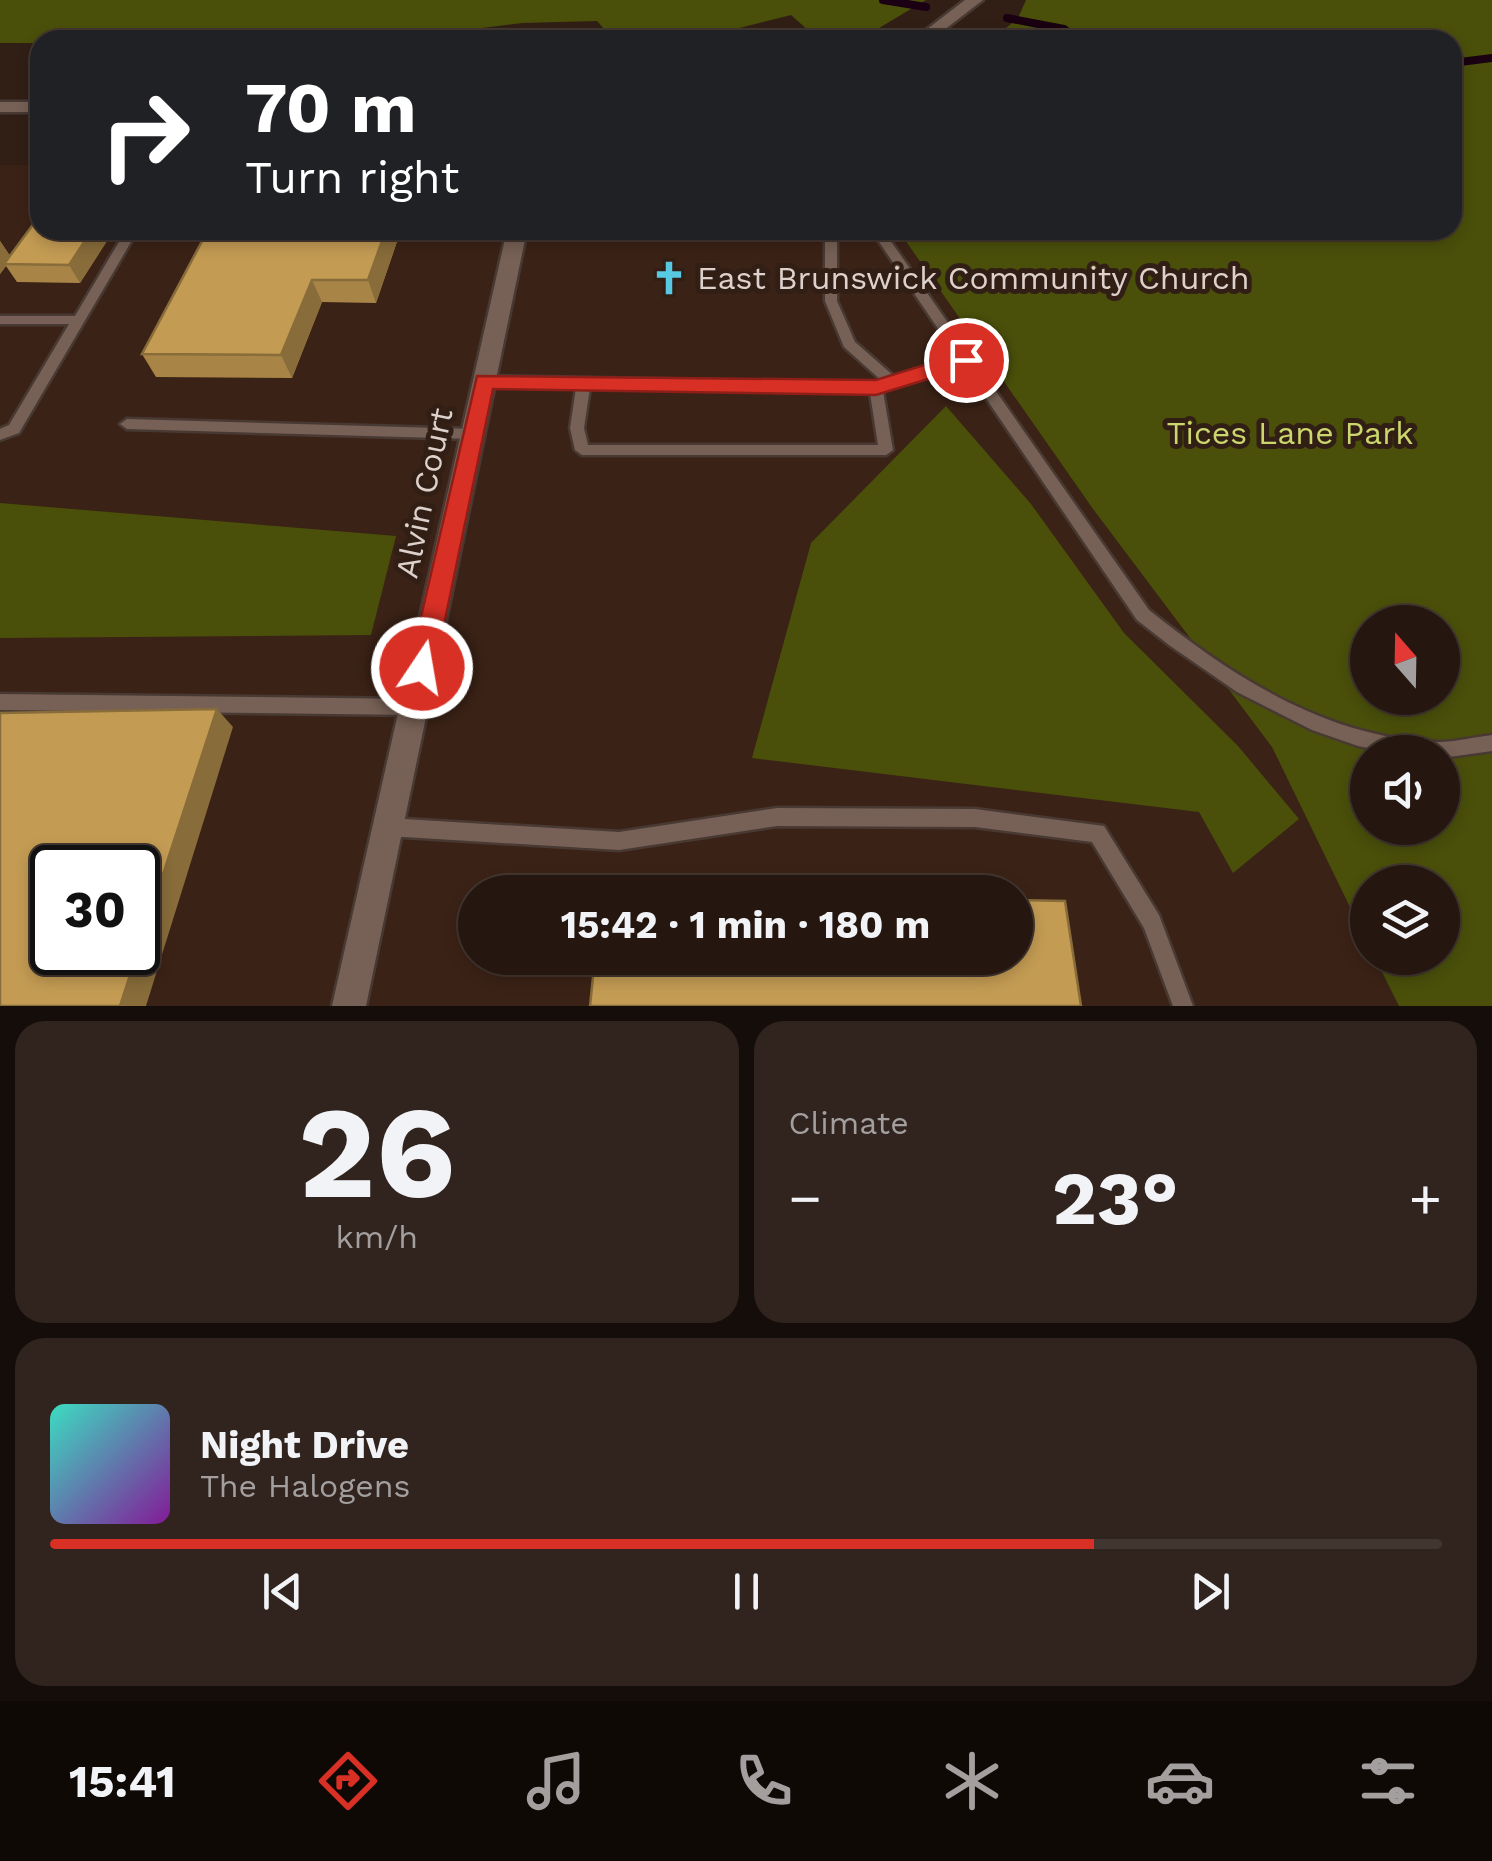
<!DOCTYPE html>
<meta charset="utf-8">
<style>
:root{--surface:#251710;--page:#31241e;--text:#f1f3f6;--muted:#a39f9f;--line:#423630;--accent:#d93025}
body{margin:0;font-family:"Work Sans",sans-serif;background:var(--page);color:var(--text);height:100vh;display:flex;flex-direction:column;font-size:38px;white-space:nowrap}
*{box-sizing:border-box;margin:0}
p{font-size:32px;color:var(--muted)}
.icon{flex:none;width:55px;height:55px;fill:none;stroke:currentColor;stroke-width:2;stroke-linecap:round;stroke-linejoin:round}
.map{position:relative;height:1006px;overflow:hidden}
.panel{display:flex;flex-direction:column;gap:15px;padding:15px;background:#140d09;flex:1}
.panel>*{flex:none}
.hud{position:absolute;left:30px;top:30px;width:1432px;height:210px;border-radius:30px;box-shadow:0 5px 15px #0003,0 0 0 2px var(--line);background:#202124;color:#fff;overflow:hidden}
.needle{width:65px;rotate:340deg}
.buttons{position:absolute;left:1350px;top:605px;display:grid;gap:20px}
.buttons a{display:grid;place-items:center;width:110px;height:110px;border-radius:50%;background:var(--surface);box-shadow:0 5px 15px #0003,0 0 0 2px var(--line);font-size:50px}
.speed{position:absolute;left:30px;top:845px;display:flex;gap:20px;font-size:50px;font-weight:700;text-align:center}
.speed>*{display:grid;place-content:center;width:130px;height:130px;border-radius:50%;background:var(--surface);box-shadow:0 5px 15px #0003,0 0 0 2px var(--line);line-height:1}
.speed .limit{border:5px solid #111;border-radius:15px;background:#fff;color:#111}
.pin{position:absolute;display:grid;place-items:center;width:85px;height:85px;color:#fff;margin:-42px;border:5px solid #fff;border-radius:50%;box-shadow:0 2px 10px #0007}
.me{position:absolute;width:110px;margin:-55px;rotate:12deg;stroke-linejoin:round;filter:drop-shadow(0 0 8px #0008)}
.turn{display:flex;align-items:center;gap:35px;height:210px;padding:0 50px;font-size:45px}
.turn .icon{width:130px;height:130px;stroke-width:2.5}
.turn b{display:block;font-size:70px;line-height:85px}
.big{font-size:75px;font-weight:700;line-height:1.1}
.panel .tile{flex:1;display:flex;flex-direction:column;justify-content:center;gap:15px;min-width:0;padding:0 35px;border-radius:30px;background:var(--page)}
.panel .dial{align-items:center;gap:0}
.dial b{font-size:130px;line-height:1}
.song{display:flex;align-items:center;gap:30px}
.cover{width:120px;height:120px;border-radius:15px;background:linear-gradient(135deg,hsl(170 70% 55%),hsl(290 70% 35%))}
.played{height:10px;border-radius:5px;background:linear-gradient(90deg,var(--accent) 75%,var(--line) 75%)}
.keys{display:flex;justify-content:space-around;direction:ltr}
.heat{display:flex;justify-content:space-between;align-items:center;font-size:55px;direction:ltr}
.panel .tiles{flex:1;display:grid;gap:15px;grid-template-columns:1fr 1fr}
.tile:last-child{grid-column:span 2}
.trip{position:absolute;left:458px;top:875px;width:575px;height:100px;border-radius:50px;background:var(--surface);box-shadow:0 5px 15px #0003,0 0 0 2px var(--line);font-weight:700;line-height:100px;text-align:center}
.tab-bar{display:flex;height:160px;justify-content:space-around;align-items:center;background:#0f0906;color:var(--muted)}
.tab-bar .icon{width:70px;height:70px}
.tab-bar .on{color:var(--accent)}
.tab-bar b{font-size:45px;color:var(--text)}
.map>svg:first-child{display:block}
.built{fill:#3b2216;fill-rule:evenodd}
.green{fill:#4a500a;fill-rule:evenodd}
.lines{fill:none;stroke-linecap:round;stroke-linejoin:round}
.stream{stroke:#1a0012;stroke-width:8}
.service-casing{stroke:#483933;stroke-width:5}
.minor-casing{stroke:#483933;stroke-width:5}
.tertiary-casing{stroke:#483933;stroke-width:5}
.service{fill:#776156;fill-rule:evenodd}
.minor{fill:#776156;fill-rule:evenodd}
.tertiary{fill:#776156;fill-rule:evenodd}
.wall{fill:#a88547}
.shaded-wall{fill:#886c3a}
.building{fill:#c39b53;stroke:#886c3a;stroke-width:2.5;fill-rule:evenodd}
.route{fill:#d93025;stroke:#8d1f18;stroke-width:2.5}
.labels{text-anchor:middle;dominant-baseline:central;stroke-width:10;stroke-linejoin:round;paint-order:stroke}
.poi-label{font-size:32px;fill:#ded1cb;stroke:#311f16;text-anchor:start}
.park-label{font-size:32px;fill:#cbd76c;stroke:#311f16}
.street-label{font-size:32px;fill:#ded1cb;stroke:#311f16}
</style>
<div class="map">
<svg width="1492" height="1006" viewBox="0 0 1492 1006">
<rect width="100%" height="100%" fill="#311f16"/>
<path class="built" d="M0,165H40V230H898L1093,509L1272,747L1367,942L1368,958H1375L1399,1006H0ZM52,868H138V952H52ZM475,892H1015V958H475Z"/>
<g class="green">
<path d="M0,0H926L859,40H819L791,15L708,36L614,40L597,21L522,23L402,38L40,43H0Z"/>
<path d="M1026,0H1492V1006H1399L1375,958H1442V882H1368L1367,942L1272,747L1093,509L898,230H1452V40H992L1018,18ZM1368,622H1442V698H1368ZM1368,752H1442V828H1368Z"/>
<path d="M946,406L1031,504L1124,633L1238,746L1299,819L1233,873L1199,812L752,758L811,543Z"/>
<path d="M0,503L396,536L371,635L0,638Z"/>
</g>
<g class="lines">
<g class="stream">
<path d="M883,0L926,7"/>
<path d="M1007,18L1064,29L1078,40"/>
<path d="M1452,63L1492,58"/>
</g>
<g class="service-casing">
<g id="service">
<path d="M126,230H138L19,433L0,440V429L9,425L69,324H0V316H75Z"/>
<path d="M825,230H837V301L855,342L895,377L958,358L871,230H883L1149,610C1233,677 1328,739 1438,742C1456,742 1474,737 1492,735V751L1442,758V752H1388L1358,746L1312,730L1237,692L1169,645L1137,620L964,366L883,391L893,450L886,455H582L575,450L570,428L576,388L484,386L477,381L484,376L876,383L882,381L844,347L825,301ZM590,388L870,393L878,445H588L584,428Z"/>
<path d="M127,419L473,429L480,434L473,439L127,429L120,424Z"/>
<path d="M0,694L414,699L420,701L423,707L420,713L414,715L0,710Z"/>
<path d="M777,808L975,809L1104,826L1159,915L1193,1006H1173L1144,928L1092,842L975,827L777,826L619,850L388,836L381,833L379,827L381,821L388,818L619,832Z"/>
</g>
</g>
<g class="minor-casing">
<path id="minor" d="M507,230H527L366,1006H332Z"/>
</g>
<g class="tertiary-casing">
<g id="tertiary">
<path d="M965,0H983L931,40H913Z"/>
<rect x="0" y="102" width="40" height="10"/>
</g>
</g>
<use href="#service" class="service"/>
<use href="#minor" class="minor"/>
<use href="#tertiary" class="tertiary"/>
</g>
<g class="wall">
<path d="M40,230H114L80,283L17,282L6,266L0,274V241L10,256Z"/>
<path d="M208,230H401L376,303L322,302L292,378L156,377L142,354Z"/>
</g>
<g class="shaded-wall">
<path d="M92,230H114L80,283L69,265Z"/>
<path d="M386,230H401L376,303L368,280Z"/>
<path d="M0,241L11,257L4,264L6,266L0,274Z"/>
<path d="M312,280L322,302L292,378L281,355Z"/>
<path d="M217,709L233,727L146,1006H120Z"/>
</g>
<g class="building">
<path d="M40,215V230H92L69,265L4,264Z"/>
<path d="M208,230H386L368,280H312L281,355L142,354Z"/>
<path d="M217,709L120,1006H0V713ZM52,868H138V952H52Z"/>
<path d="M603,888L751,892H602Z"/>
<path d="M1015,900L1065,901L1081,1006H590L595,958H1015Z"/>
</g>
<path class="route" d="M966,352L974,354V365L876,395L493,389L435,668L431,676L422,679L413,676L409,668L477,376L876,380Z"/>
<defs>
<g id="church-bare" transform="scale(2.7)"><path d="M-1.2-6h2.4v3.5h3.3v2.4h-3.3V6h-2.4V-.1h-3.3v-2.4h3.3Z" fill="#57c9e2" stroke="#311f16" stroke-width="2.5" paint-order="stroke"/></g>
</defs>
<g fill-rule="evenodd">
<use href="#church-bare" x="669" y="278"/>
</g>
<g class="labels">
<g class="poi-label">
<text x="697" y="278">East Brunswick Community Church</text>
</g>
<g class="park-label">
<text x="1290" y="433">Tices Lane Park</text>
</g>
<g class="street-label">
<text transform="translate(424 493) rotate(-78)">Alvin Court</text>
</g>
</g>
</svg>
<div class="buttons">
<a><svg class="needle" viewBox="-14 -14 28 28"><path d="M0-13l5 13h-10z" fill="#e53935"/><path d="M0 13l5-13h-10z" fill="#a39f9f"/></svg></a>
<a><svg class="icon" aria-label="sound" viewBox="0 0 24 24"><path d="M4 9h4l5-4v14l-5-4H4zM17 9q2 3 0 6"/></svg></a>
<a><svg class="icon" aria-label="layers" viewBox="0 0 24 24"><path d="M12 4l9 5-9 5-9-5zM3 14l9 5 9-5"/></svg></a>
</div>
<div class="speed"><div class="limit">30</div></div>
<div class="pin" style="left:966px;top:360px;background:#d93025"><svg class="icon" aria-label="arrive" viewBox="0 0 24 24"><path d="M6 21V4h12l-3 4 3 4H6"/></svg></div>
<svg class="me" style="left:422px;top:668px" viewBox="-20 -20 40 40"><circle r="17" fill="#d93025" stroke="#fff" stroke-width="3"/><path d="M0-11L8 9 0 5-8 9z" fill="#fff"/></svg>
<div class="trip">15:42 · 1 min · 180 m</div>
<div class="hud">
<div class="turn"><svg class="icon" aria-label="right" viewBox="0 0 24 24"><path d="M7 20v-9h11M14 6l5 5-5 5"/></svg><div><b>70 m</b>Turn right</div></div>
</div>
</div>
<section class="panel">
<div class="tiles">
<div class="tile dial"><b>26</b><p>km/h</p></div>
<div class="tile"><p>Climate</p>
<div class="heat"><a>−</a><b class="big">23°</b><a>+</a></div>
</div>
<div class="tile">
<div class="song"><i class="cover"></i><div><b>Night Drive</b><p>The Halogens</p></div></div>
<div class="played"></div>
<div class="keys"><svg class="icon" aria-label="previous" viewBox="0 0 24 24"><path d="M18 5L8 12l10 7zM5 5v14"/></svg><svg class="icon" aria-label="pause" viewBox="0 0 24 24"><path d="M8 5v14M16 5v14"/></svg><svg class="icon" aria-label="next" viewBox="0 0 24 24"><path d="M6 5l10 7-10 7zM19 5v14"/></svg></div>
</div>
</div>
</section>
<nav class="tab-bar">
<b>15:41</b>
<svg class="icon on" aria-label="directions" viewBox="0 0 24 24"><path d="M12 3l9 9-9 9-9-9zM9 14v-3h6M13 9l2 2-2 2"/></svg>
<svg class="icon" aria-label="music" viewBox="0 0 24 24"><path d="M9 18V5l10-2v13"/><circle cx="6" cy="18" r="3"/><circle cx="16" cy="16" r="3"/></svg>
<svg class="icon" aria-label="phone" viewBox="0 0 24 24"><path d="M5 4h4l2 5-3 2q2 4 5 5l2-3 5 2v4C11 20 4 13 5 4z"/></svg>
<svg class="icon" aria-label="climate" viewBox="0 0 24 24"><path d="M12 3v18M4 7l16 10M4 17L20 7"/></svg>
<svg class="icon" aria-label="car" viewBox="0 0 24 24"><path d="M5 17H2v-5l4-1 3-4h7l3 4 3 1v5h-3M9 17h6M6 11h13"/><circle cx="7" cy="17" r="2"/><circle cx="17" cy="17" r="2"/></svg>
<svg class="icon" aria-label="filters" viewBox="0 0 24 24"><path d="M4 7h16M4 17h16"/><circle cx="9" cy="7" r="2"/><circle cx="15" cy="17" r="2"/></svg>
</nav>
